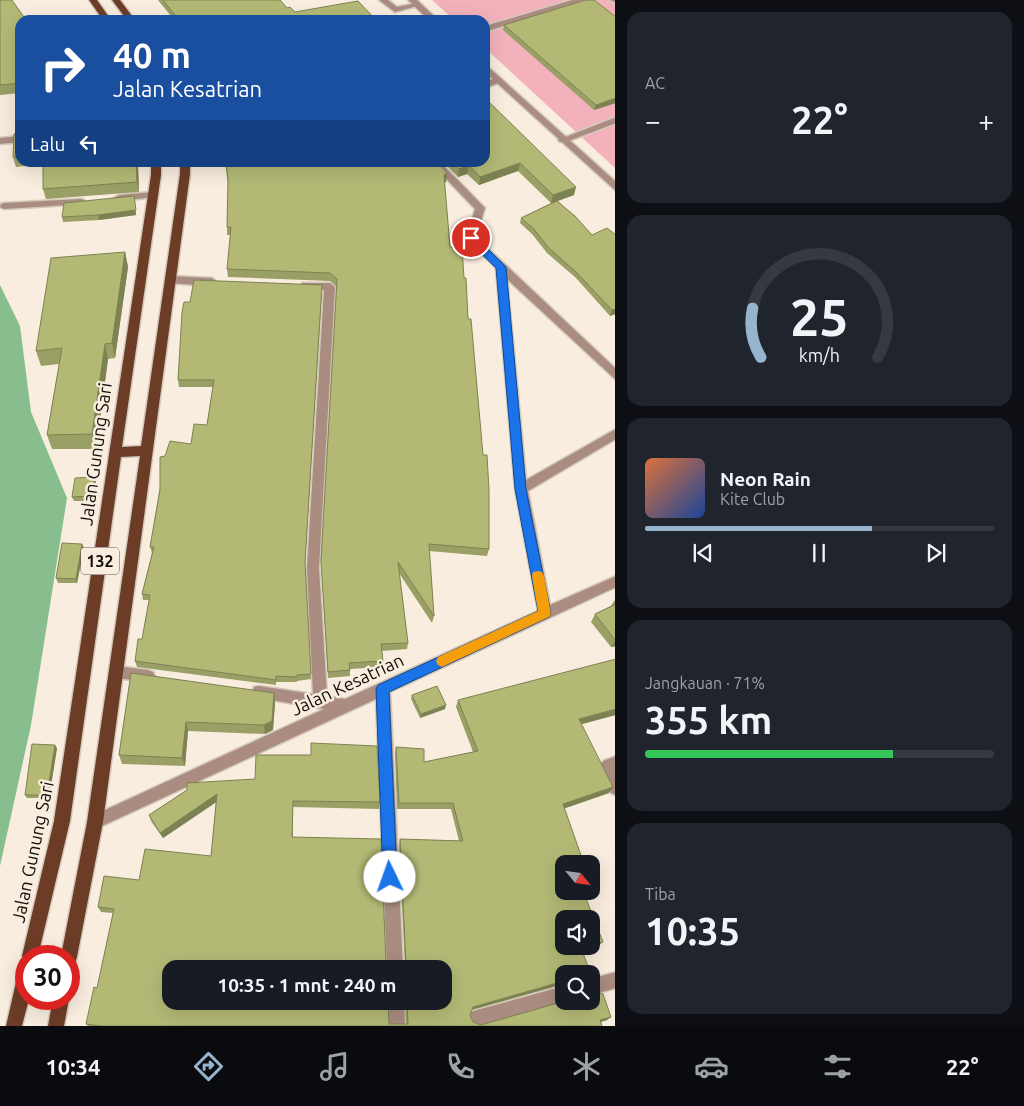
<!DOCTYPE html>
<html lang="id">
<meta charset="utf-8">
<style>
:root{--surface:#171b24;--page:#20242c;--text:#f1f3f6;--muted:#9ea1a6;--line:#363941;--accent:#97b4ce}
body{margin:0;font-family:Ubuntu,sans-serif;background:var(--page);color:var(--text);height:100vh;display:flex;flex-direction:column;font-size:19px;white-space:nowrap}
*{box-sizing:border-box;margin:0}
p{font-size:16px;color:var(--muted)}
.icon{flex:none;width:28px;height:28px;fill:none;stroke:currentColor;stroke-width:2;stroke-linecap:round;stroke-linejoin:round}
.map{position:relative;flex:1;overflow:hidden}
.side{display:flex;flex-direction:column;gap:12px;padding:12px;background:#0d0f14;width:409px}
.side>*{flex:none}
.top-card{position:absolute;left:15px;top:15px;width:475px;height:152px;border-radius:15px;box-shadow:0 5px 20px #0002;background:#1a4fa0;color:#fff;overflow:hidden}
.needle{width:32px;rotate:119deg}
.tools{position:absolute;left:555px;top:855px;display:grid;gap:10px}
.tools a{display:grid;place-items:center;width:45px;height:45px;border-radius:10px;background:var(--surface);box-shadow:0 5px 20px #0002;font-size:25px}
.speed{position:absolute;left:15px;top:945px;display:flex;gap:10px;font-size:25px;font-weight:700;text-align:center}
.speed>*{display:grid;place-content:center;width:65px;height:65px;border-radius:50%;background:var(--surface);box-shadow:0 5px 20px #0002;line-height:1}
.speed .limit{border:8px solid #d22;background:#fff;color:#111}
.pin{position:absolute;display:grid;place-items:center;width:42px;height:42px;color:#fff;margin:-21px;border:2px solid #fff;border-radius:50%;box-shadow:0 1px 5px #0007}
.me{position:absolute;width:55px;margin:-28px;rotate:357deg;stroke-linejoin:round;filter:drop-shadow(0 0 4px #0008)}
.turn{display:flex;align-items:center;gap:18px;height:105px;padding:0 15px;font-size:22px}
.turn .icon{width:65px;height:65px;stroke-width:2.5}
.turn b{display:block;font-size:35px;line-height:42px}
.then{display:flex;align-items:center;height:48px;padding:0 15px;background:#0003;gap:10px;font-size:19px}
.big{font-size:38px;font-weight:700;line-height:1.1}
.side .card{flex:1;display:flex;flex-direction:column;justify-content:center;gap:8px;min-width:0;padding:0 18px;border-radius:15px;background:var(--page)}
.side .dial{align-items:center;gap:0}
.dial svg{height:130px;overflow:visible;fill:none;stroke:var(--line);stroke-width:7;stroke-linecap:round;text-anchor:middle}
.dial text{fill:var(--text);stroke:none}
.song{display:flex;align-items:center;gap:15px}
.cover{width:60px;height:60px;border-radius:8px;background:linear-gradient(135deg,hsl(20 70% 55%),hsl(220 70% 35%))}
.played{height:5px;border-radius:2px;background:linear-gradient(90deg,var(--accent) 65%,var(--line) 65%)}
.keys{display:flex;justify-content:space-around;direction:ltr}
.heat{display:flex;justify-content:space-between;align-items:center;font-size:28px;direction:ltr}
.charge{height:8px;border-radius:4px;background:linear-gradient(90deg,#34c759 71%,var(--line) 0)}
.trip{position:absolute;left:162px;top:960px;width:290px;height:50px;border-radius:15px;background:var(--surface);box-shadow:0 5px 20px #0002;font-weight:700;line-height:50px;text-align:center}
.dock{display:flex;height:80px;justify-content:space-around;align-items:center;background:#090b0e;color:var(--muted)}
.dock .icon{width:35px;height:35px}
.dock .active{color:var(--accent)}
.dock b{font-size:22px;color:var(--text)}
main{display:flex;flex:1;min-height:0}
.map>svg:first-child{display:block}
.green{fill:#f3b2bb}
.water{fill:#88be8d}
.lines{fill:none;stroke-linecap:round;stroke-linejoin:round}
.minor-casing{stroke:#d3c9bc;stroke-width:3}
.tertiary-casing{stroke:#d3c9bc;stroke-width:3}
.primary-casing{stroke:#d3c9bc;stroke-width:3}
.minor{fill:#aa8c80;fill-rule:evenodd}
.tertiary{fill:#aa8c80;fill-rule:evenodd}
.primary{fill:#6d3c26;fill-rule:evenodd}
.wall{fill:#9a9f65;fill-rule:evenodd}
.shaded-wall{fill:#7d8252}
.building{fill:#b3b975;stroke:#7d8252;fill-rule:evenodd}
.route{fill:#1a73e8;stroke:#114b97}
.slow{fill:#f59e0b}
.labels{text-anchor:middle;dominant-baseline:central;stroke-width:5;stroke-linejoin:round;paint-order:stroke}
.shield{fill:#f8edde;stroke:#58524a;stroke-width:1}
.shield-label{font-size:16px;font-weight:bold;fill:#130f0a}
.street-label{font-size:18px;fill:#130f0a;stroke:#f8edde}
</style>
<main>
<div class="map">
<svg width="616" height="1026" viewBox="0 0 616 1026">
<rect width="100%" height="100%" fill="#f8edde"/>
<path class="green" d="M432,0H615V168L485,48V20H454Z"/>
<path class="water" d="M0,285L20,326L31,412L67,498L31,725L0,866Z"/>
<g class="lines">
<g class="minor-casing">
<g id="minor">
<path d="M379,0H388L397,7L417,3L421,5L395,12Z"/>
<path d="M572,0H585L485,32V26Z"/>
<path d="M610,0H616V3Z"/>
<path d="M498,77L502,80L501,82L485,88V82Z"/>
<path d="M616,117V123L566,142H560L558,140Z"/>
<path d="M20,136V142L0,144V138Z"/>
<path d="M430,162H440L485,208L476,237L616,369V380L507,279L526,480L616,429V439L528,491L550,605L616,576V587L390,692L403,969H387L376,699L100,827L95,830L90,827L87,822L90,817L324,709L259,698L254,697L252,692L254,687L259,686L313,694L307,568L324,290L302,289L301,286L302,283H330L335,287L319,568L327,696L345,699L538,611L515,489L496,268L466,238L475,209Z"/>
<path d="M153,192L158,195L156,197L119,201L114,198L119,195Z"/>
<path d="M81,199L84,200V204L4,209L0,207L1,204L4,203Z"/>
<path d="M171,276L212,278L217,282L212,286L167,283L166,280L167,277Z"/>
<path d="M116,666L148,670L153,672L155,676L153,680L148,682L116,678L111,676L109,672L111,668Z"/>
<path d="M616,756V795L611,793L601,766L603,761Z"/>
<path d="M616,972V988L591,995V979Z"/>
<path d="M564,986V1001H567L564,1002L478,1026L471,1024L469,1018L471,1012L477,1010Z"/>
<path d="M388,1001H404L405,1026H389Z"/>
</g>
</g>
<g class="tertiary-casing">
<g id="tertiary">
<path d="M408,0H417L438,20H429Z"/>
<path d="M485,64L616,182V191L485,72Z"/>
</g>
</g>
<g class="primary-casing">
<g id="primary">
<path d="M89,0H97L111,20H103Z"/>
<path d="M112,0H120L135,20H127Z"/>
<path d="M151,162H161V175L122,447L141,446L180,174V162H190V174L103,822L77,957L75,963L69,965V956H61L87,822L140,456L121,457L70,821L38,956H26V963L22,956L54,821L151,175Z"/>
<path d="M26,966V999H29L22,1026H6L18,974L20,968Z"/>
<path d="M69,998V999L64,1026H48L53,999Z"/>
</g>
</g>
<use href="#minor" class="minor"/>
<use href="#tertiary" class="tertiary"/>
<use href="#primary" class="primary"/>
</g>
<g class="wall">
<path d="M0,0L20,20V93L0,95Z"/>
<path d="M158,0H280L287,8L295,12L376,20H174Z"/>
<path d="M616,17V103L594,110L503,30L504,25Z"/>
<path d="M485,98L574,195L558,201L592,235H616V314L610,316L576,278L547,253L532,234L520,223L521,218L551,203L518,171L479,185L467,174L458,177L443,162H485Z"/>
<path d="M20,133V162H141V166H138L139,192L46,199L43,189V164L16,167L13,157Z"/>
<path d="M225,162H437L446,182H444L450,247L464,278L489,549L487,556L429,551L434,616L432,623L399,573L408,643L407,649L382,651L383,661L382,667L350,669V676L328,678L321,561L337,287L330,281L228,277L227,269L231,235H227V227L228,184Z"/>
<path d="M134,196L136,215L99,220L63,222L62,217Z"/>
<path d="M125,252L128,267L115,358L108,359L96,449H52L47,435L59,364L41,366L36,351Z"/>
<path d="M322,292L305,565L311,679L297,681V682H276V685L137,667L135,661L142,639L149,600H143L142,594L152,553L150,547L165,456L191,444L207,425L213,387H179L178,380L190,302Z"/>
<path d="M96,482L94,501H74L72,497Z"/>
<path d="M82,544L84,548L77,583H58L56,578Z"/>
<path d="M616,600V646L611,647L591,622L595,614L611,606L614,601Z"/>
<path d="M131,673L274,693L275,703L273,730L265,734L188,731L185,766L122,764L119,755Z"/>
<path d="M412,695L445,709L420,718L411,699Z"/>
<path d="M458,700L581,724L609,793L565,808L564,864L598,946L582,951L564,974V984L472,1010L470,1015L473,1022L481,1025L565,1001L594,991L611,1017L607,1020L601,1022L602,1026H88L86,1024L97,988L113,913L101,912L98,907L139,880L211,856L216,802L163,838L151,821L149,815L187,790L380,802L379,809L293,807V837L386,965L388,967H405L399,845L400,839L459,841L451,809H397L395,754L396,747L424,762L473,752L456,707ZM171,969H444V1001H405L406,1024H389Z"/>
<path d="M57,748L49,798H27L25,795Z"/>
</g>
<g class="shaded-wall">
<path d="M616,98V103L594,110L596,105Z"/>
<path d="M136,162H137L138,166L139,192L137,182Z"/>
<path d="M520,163L518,171L479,185L480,177Z"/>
<path d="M469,165L467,174L458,177L459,169Z"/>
<path d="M447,173L446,182L443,183L444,175Z"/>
<path d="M576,187L574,195L551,203L553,195Z"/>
<path d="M134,196L136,215L99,220L98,215Z"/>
<path d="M125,252L128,267L115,358L112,343Z"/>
<path d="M616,309V314L610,316L612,310Z"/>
<path d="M105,344L108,359L96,449L92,434Z"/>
<path d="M94,477L96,482L94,501L92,496Z"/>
<path d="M82,544L84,548L77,583L76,579Z"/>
<path d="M616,640V646L611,647Z"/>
<path d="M274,693L275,703L273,730L265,734L264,725Z"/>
<path d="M446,705L445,709L420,718L421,714Z"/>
<path d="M616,709V715L575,726L579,719Z"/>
<path d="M186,722L188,731L185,766L182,758Z"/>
<path d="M55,745L57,748L49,798L47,795Z"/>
<path d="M613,787L609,793L560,810L563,804Z"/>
<path d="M217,794L218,801L163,838L160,833Z"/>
<path d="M603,942L598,946L576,953L581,948L587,946H591V945Z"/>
<path d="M564,981V984L470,1010L473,1007Z"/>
<path d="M611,1017L607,1020L595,1023L600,1020Z"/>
</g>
<g class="building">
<path d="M0,0H12L26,20H20V83L0,85Z"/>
<path d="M163,0H280L287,8L290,7L295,12L358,1L376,20H179Z"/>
<path d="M586,0H594L616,17V98L596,105L504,25Z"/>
<path d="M485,98L576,187L553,195L520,163L480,177L469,165L459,169L452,162H485Z"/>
<path d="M20,133V156L13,157L14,134Z"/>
<path d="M43,162H136L137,182L43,189Z"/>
<path d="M226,162H437L447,173L444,175L450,247H462L464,278H466L468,319H471L483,455H487L489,490V549L429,544L434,616L398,562L408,643L381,644L383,661L349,663L350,670L328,672L321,561L337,279L330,273L227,269L231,227H227L228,180Z"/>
<path d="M134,196L136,210L98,215L62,217L64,203Z"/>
<path d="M557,201L575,216L592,235L607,228L616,235V309L612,310L577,273L548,247L533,228L521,218Z"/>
<path d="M125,252L112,343L105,344L92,434L47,435L62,348L36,351L51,258Z"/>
<path d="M194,280L322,285L305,562L311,674L297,675V677L276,676V680L135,661L138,639H142L150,595L142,594L154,547H150L160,490V457L165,456L170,441L191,444L194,424L207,425L214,380H178L182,312L184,302H190Z"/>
<path d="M94,477L92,496L72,497L75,478Z"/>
<path d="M62,543L82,544L76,579L56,578Z"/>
<path d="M616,604V640H615L595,614Z"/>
<path d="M616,659V709L579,719L613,787L563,804L584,864H564V891H583L603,942L591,945V919H564V946H587L581,948L591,974H564V981L473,1007L470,1015L473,1022L481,1025L565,1001H591V974L594,980V991L603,994L611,1017L600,1020L602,1026H101L86,1024L94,987L97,988L114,909L98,907L104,876L139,880L145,849L211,856L217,794L160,833L149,815L187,790V783L255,779L256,755H311V743L377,746L380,802L293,801L292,837L381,839L386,965L388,967H404L406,965L400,839L463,841L453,803H399L396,747L424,749V762L478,751L458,700ZM171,969H444V1001H407L408,1024H389L388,1001H171Z"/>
<path d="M131,673L274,693L272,721L264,725L186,722L182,758L119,755Z"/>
<path d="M437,686L446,705L421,714L412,695Z"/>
<path d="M32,744L55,745L47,795H25Z"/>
</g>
<path class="route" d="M467,235H474L506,267L526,489L551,614L549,617L389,692L397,877L395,882L390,884L385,882L383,877L376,689L378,685L538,611L515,489L496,268L467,240Z"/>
<path class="slow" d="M538,571L542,572L544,576L551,614L549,617L446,665L442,667L438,665L436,661L438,657L538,611L532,576L533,572Z"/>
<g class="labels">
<rect class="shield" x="81" y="547.5" width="38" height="27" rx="4"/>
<g class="shield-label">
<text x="100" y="561">132</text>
</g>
<g class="street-label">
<text transform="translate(95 454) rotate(-82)">Jalan Gunung Sari</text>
<text transform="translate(347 684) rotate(-25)">Jalan Kesatrian</text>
<text transform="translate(32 852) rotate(-78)">Jalan Gunung Sari</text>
</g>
</g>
</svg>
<div class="tools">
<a><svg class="needle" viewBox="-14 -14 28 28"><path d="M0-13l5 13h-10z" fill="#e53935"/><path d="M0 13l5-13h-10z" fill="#9ea1a6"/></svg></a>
<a><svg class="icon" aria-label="sound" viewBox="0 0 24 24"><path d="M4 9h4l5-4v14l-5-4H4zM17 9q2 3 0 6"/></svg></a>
<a><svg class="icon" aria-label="search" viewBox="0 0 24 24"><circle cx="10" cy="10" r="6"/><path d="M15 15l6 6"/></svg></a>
</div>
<div class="speed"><div class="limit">30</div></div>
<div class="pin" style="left:471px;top:238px;background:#d93025"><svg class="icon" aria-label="arrive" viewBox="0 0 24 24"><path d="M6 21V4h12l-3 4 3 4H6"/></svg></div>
<svg class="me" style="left:390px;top:877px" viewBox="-20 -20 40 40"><circle r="19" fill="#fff"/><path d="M0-13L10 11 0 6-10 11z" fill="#1a73e8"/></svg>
<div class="trip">10:35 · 1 mnt · 240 m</div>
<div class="top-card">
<div class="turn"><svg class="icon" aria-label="right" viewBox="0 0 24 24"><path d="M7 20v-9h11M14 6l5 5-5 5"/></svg><div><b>40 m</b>Jalan Kesatrian</div></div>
<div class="then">Lalu<svg class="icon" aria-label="left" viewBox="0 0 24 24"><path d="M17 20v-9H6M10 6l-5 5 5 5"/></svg></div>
</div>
</div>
<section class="side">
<div class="card"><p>AC</p>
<div class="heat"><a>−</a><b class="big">22°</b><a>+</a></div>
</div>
<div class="card dial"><svg viewBox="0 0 100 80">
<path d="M14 69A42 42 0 1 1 86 69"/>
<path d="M14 69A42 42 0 0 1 9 39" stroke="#97b4ce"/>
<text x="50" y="56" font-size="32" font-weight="700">25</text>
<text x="50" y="72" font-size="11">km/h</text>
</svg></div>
<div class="card">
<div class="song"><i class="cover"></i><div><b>Neon Rain</b><p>Kite Club</p></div></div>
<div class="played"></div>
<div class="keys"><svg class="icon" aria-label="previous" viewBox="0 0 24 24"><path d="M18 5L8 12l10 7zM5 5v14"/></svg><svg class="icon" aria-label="pause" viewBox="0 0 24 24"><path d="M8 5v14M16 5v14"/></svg><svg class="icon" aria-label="next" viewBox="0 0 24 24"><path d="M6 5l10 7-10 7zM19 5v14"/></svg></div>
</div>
<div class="card"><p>Jangkauan · 71%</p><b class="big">355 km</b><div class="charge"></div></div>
<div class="card"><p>Tiba</p><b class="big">10:35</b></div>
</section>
</main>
<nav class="dock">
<b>10:34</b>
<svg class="icon active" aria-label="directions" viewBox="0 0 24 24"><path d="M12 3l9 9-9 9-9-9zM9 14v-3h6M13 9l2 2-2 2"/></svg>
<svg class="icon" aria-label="music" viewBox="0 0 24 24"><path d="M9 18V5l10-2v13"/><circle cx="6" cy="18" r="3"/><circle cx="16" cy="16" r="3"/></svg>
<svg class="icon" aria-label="phone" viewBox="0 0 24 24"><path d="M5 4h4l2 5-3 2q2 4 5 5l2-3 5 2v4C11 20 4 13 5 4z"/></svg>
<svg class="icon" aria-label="climate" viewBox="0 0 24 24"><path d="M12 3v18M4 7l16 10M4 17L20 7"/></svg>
<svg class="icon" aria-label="car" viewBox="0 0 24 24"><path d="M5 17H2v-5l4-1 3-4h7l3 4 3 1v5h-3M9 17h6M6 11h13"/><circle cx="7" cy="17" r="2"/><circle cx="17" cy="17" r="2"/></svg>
<svg class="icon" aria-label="filters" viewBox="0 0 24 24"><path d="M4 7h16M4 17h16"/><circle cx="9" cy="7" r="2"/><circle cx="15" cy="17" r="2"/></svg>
<b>22°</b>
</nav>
